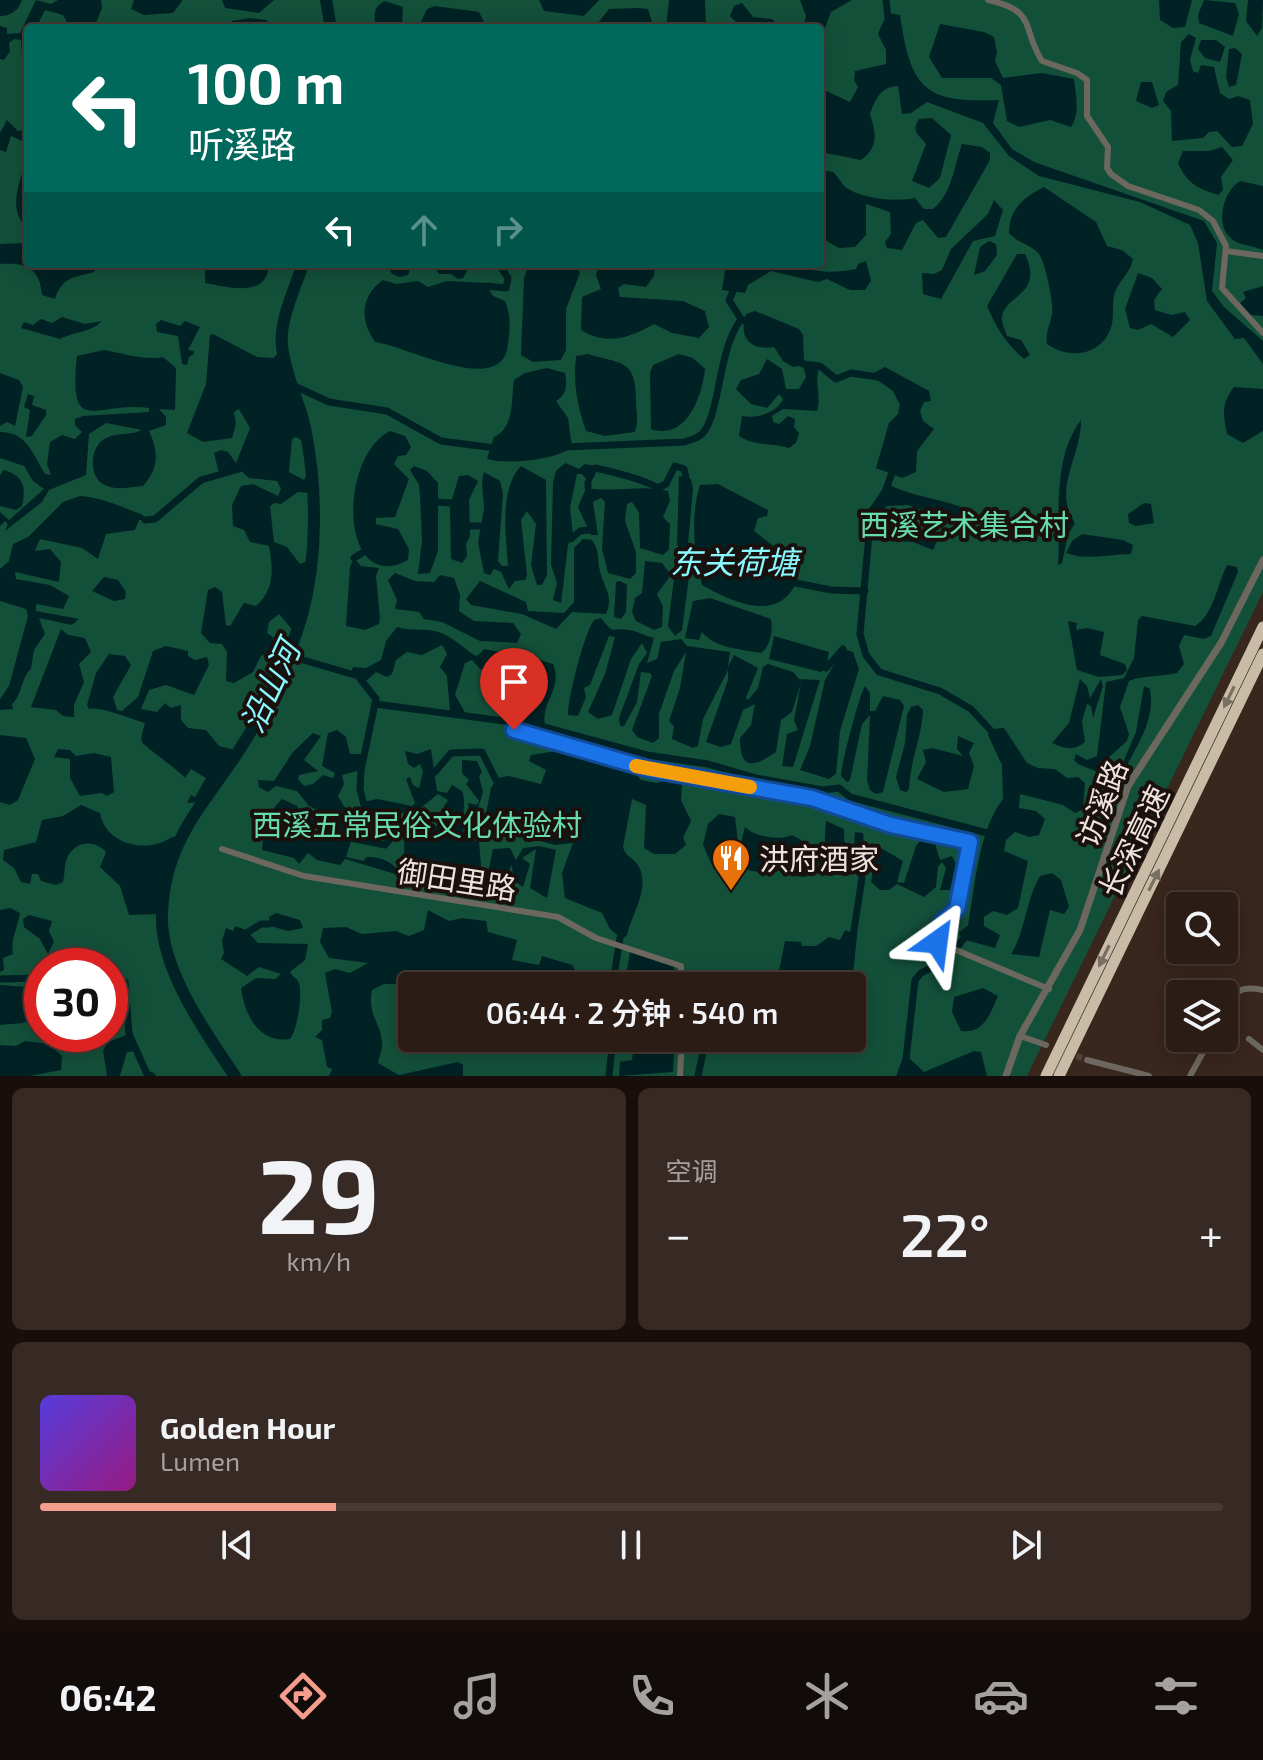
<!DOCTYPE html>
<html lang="zh">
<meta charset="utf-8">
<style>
:root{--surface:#2b1c16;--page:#372923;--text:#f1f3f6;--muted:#a6a1a1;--line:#473a35;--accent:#f49d8d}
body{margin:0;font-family:"Exo 2","Noto Sans SC",sans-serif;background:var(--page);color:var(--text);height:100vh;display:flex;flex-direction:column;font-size:30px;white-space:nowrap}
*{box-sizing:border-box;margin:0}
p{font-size:26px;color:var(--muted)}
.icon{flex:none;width:44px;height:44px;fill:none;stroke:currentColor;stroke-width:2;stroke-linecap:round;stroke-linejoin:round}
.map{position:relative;height:1076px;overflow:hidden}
.side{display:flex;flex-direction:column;gap:12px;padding:12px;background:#180f0c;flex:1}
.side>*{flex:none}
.banner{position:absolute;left:24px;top:24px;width:800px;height:244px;border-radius:8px;box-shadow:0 4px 20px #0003,0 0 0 2px var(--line);background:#00695c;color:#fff;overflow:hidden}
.controls{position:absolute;left:1166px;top:892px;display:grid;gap:16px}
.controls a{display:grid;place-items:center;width:72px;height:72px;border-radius:8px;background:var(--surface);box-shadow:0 4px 20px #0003,0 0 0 2px var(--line);font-size:40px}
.speed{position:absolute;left:24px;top:948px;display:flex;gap:16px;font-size:40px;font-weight:700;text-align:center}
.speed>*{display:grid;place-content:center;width:104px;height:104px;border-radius:50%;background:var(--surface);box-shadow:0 4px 20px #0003,0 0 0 2px var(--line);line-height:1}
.speed .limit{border:12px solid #d22;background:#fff;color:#111}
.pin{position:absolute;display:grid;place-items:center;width:68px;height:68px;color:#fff;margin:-82px -34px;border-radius:50% 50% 50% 0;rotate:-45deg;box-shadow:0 0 8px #0007}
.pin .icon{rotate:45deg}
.me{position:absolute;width:88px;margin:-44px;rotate:31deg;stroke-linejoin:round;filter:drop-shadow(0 0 6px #0008)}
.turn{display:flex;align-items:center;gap:28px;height:168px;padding:0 32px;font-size:36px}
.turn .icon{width:104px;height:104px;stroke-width:2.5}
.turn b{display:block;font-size:56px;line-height:68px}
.lanes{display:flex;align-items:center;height:76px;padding:0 32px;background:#0003;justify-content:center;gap:40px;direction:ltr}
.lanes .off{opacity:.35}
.big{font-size:60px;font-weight:600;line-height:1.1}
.side .card{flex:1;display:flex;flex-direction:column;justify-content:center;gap:12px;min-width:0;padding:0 28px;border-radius:12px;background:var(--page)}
.side .dial{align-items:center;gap:0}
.dial b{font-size:104px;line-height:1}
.song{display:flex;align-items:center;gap:24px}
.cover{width:96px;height:96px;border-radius:12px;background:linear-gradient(135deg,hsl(250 70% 55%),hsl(310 70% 35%))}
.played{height:8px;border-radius:4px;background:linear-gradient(90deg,var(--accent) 25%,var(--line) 25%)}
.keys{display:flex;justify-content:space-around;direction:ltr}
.heat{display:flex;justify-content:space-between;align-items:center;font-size:44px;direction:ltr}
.side .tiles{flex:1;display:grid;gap:12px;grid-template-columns:1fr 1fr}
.card:last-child{grid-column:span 2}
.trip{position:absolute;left:398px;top:972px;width:468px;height:80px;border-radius:8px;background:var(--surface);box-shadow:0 4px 20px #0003,0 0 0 2px var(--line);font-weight:600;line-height:80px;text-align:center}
.menu{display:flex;height:128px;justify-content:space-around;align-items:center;background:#110b09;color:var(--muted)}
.menu .icon{width:56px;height:56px}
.menu .selected{color:var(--accent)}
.menu b{font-size:36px;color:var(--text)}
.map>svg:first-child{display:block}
.green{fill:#13503a;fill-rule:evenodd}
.water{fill:#002224}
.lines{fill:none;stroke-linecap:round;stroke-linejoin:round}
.canal{stroke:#002224;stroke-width:7}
.river{stroke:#002224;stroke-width:12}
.minor-tunnel{stroke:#54423a;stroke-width:6;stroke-dasharray:6 3;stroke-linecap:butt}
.minor{stroke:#6d685f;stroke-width:6}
.tertiary{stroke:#6d685f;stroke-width:7}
.motorway{stroke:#c9bca6;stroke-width:11}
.oneway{fill:#7a6f62}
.route-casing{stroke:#114b97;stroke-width:20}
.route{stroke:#1a73e8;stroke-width:14}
.slow{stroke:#f59e0b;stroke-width:14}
.labels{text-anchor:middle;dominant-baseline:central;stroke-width:8;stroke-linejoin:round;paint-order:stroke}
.park-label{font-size:30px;fill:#67dbac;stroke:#1a110e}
.street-label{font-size:30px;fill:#efe2dc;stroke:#1a110e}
.poi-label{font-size:30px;fill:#efe2dc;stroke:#1a110e;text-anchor:start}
.water-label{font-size:32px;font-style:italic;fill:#89f7fe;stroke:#1a110e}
</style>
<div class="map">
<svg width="1263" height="1076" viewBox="0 0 1263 1076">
<rect width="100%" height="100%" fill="#39261d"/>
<path class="green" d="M0,0H1263V592L1027,1076H0ZM28,28H820V264H28ZM42,966H110V1034H42ZM412,986H852V1038H412Z"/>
<g class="water">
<path d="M0,0H22C19,10 11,16 0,16Z"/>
<path d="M36,0L51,4L58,0H101L102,8L94,28H70L63,15L45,10L36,28H28V69L23,70L21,40L14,39L9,43L10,51L4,60L0,59V26L7,28V34L20,33Z"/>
<path d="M134,0H182V1L173,13L144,15L131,9Z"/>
<path d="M222,0H274L259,13L225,8Z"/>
<path d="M539,0H599L584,16L544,11Z"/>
<path d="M669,0H705L706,28H666Z"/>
<path d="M800,0H852L831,12L820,42V28H803L806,16Z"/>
<path d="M1159,0H1192L1185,27L1173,28L1160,20Z"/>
<path d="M1204,0L1235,3L1239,14L1233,36L1199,23L1198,15Z"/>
<path d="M1248,0H1263L1262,28L1257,36L1246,21Z"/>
<path d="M385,1L403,7L402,28H377C373,17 373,6 385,1Z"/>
<path d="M742,3L753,17L772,19L780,28C761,28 743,32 730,16L734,6Z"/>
<path d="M435,6L479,12L487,28H418L427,9Z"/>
<path d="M638,8L648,9L654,28H594L609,9Z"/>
<path d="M887,13L900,15C911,90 925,103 999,100L993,123L1012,149L1034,162L1204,221L1217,243L1212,291L1224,307L1263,341V364L1244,338L1235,339L1207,301L1198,243L1190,225L1140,202L1039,176L1009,156L983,123L927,102L911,113L902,114L898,86C881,86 875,100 870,114C876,133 879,147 861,160L820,152V88L850,102L858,87L854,80L855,71L886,64V50L878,34Z"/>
<path d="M250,18L267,20L270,28H225L232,21Z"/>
<path d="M940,24L984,32L994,37L997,53L995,61L1003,78L1042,73L1074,79C1076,95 1080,114 1071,127L1050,120L1019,127L1007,121L1001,85L991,78H942L929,57Z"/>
<path d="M1189,34L1196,38L1190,60L1193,71L1198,73L1201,65L1214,67L1220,93L1229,99L1238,96L1250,100L1253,124L1242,146L1232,147L1217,131L1209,132L1203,138L1172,141L1171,111L1163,101L1166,92L1178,85L1181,42Z"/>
<path d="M1201,40H1216L1225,47L1220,62L1205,58L1198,49Z"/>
<path d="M1235,48L1242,54L1236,85L1229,87L1226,77L1229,49Z"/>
<path d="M1141,82H1152L1159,105L1152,108L1136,101Z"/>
<path d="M932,118L951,135L940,178L929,188L912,181L926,144C918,134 911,131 919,119Z"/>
<path d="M7,120L18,131L28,129V156L22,141L11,136L6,152L0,150V133Z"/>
<path d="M962,144L982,147L990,153V160L946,237L938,238L923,220L916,223L902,250L887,248L885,242L891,234L890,212L866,204V235L855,247L839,248L820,237L821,170L833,172C838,176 841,183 845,187C862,199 895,202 915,198L924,209H933C952,194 954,166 962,144Z"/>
<path d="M1222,147L1233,160L1221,177L1223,190L1218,195C1199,189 1186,183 1178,163L1183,151H1209Z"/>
<path d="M28,157V228C6,211 20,179 28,157Z"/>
<path d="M1240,181L1263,186V250C1254,246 1238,245 1232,239C1214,226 1223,191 1240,181Z"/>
<path d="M1044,187L1096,222L1107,246L1122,250L1133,259C1130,274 1120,279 1115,292C1112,301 1114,314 1112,324C1104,355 1071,361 1047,344C1045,332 1050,326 1052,314C1054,303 1045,262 1039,254C1032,245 1018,243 1009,233C1009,209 1024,197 1044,187Z"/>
<path d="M994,200L1003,210L995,236L973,241L941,299L923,294L922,273L934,274L942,270L951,249L988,214Z"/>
<path d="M989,241L996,244L997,255L985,271L974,275L980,247Z"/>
<path d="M28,243V264H97L94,272C73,278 63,276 55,299L42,295C40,268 26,262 0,264V244Z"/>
<path d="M1017,254H1025C1044,295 1006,294 1002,316C1001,323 1005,329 1007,336L1021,340L1030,355L1024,359C1005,342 997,329 987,306Z"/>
<path d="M866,261L871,281L865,290H850L827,279L818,282L771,271L748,285L745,293L722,290L726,264C743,264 766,260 783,264C812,270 825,275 856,269L858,264Z"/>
<path d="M205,264H269C268,299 228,287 205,283Z"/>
<path d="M386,264H412L408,275L400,277L392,274Z"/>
<path d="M432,264H471L463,278L458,279L451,274H439Z"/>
<path d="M529,264H576L580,273L566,309V350L561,360L533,362L521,355L524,278Z"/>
<path d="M599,264H655L654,276L646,287L624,284L618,288L620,297L683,301L705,311L709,327L699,338L672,333L654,324C629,338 607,346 581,330L582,297L601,289L596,275Z"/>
<path d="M1138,273L1152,278L1162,289L1154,300L1155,310L1171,315L1185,312L1190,320L1173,337L1151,324L1138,330L1130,328L1125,309Z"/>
<path d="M383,280L396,284L418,281L428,287L447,281L485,283L493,296L505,301C511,314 510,329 508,344C503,399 408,346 375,342C360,321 360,296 383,280Z"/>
<path d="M1263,286V316L1250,315L1240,303L1246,298L1243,292Z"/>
<path d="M755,311L799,329L803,335L804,364L820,366C813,382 822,395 817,411L783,409L772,416L773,422L779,424L788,416L795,419L794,427L799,433L796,443L789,448C770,442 756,447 739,436L742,416C756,419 777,413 783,399L779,394L767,408L751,404L736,389L741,380L759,374L767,359L782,369L786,389H799L806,377L803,365L793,367L783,361L774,347C750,351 738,337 746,314Z"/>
<path d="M62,317L85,324L102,321C90,333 75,331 60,339L21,328L24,322L33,325L41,319L52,323Z"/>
<path d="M161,320L180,326L185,321L200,327L188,350L194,351V354L189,357L187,365L182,364L178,336L157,332L156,324Z"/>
<path d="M213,334L257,357L273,358L283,349L306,443L296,437L292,439L289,472L304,480L309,471L308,493L298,492L281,504L275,503L270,506L274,542L287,547L300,564L310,560L302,614L295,633L279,614L269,622L267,633L281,643L291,642L284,660L272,651L261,656L253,672L234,683L226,681L227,652L222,644L210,643L201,633L208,590L215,587L222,592L226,625L230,626L244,603L256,606C275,590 273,568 269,546L250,542L244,530L233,526L232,505L241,486L253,484L278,496L281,489L277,481L249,478L239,469L219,473L214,453L221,450L228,452L236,463L250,428L239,409L234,412L236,424L232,438L203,442L187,433L206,384L210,335Z"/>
<path d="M104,350C120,353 148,361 163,357L176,368L175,410L159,409L166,417V425L149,431C159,452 159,468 143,486C130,487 117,491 105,485C88,478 89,446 106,438C117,432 130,436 142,430L106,423L89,434L86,475L49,490L42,502L5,531L8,524L5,521L0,526V512L9,520L44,489L33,481L24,466L0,458V432C27,432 32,453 45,474L51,475L47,464L50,442L62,435L75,439L82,432L75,425V419L83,416L149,412V408C96,401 68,439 77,356Z"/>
<path d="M588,354C621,364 636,359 636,400C636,411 639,420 635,432L605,436L586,431C577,404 573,384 576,356Z"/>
<path d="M679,354L693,358L705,369C702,397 686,441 651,429L650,373L653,365Z"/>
<path d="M885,367L929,391L931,401L924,402L920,411L923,421L934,429L917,451L916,472L902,478L876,468L889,423L898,414L900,405L893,391L870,375Z"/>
<path d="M547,368L565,373C567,386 567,394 556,401L568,418L572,447C556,460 508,465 487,459L494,437C515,427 511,400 514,380L525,373Z"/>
<path d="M0,373L19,380L23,387L15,426L7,422L0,426Z"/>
<path d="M1234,387L1263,389V431L1243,443L1227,434C1223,414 1221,404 1234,387Z"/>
<path d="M28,394L34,396L32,405L46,410V415L32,436L26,437L30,410L24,407Z"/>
<path d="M1081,420C1081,458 1052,489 1075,523L1068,535L1062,563L1058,565C1061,518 1051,460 1081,420Z"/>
<path d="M390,431L405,436L411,447L406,455L398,456L394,464L409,479L395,517L376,518V524L398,529L409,549L408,560C340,597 337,458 390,431Z"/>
<path d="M565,463L579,469L585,464L595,466L596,473L590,484L582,474H577L570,508L573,534L568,545L561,603L553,600L557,583L551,565L553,482L556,471Z"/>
<path d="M414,466L427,471L438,483V551L430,573L418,574L422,541L420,496L419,485L410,470Z"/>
<path d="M521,466L546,480L547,575L542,585H537L531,565L536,524L527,511L521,520L527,575L525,580L515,581L509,589L501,572L494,569L490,575L484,573L478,542L484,509L482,481L484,472L500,481L503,494L498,561L502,566H508C506,536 499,489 521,466Z"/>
<path d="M4,470C24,476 26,487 22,506L16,510L0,506V475Z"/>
<path d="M468,475L478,481L469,500L470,536L466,544L467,556L462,563L451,559L450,506L459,476Z"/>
<path d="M679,476L691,479L693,489L687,555L681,554L677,544Z"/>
<path d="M718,484L768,510L767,516L758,518L754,531C760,536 790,558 793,562C798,568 799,579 795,585C776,623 730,601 702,585C694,554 690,515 700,485Z"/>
<path d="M888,484C914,498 942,498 968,510L966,520H950L908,505L887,506L880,515L889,523L937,541L933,550L913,542L868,540L871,512Z"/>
<path d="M586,488C613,493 642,484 668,491L670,501L663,517L670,524L669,549L663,555L640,548L639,513L632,502L627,504L625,521L636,552V573L630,579L608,573L602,549L605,502L601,498L593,502L598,535H591L578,507Z"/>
<path d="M80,496C105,498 121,507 143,515L145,520H139L135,530L106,534L98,559L82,548L40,539L35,551L50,549L61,562L59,582L15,572L16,579L50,585L69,596L63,609L36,604V611L79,619L72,625L39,618L45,634L34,650L31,669C21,677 22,696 12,704L13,709L0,710V699L9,686L28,616L26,609L0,601V569L9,561L13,544L28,537L63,502Z"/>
<path d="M1144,503L1151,504L1154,523L1136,526L1129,523L1128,514Z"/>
<path d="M1082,534L1123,540L1133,545L1131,554C1108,554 1088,561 1066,553L1072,541Z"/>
<path d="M583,539L592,540C600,551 597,559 600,571C604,588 614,596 606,614L572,612L556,629L522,614L471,605L466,599L480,581L526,602L528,611L564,613L574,602V548Z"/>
<path d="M354,558L361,566L379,568L376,576L380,618L379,624L365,630L346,626L350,567Z"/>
<path d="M682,558L691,561L682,630L675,636L668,626L674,578Z"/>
<path d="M645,561L662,563L671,575L657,594L663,606L662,627L654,630L636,621L632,612L635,598L642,593Z"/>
<path d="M1227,565L1237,567L1238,572L1211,636L1204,639L1184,635L1179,646L1184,664L1177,673C1161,677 1143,675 1129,681L1120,707L1129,734L1127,741L1107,759L1115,767L1117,780L1078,764L1074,760L1076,754L1087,760L1097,756L1106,682L1124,678L1134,658L1138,620L1142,616L1195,626C1214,614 1217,585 1227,565Z"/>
<path d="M395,573L415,581L434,582L440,575L454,578L460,595L459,611L474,621L513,623L521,634L517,643L480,641L442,622L424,619L419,612L395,609L397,600L388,580Z"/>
<path d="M104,577L118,580L126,592L125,599L114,601L92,591Z"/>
<path d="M620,581L627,585L626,612L621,619L614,617L616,582Z"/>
<path d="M710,598L771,619C773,630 771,646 761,653C741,649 716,649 702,632L699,640L685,638L693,601Z"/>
<path d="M601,618C615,636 610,627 629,630C638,631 644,636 654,638L647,663L657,659L661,642L681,639L687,646L730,652L728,667L734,655L758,668L746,698L748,700L758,688L763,667L768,664L793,672L799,679L820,680L793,767L782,766L787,734L798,730L794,720L801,683L792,712L781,720L776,752C753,768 740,770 740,738L751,725L755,704L743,710L731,744L721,747L706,742L728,680V670L703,719L698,746L693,748L672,739L674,726L669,721L680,688L686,652L674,671L659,714V738L653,743L637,737L632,730L652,676L650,673L641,672L637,702L624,726H620L619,718L639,664L647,653L642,643L631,659L612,715L598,719L588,712L605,674L615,637L609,636L590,685L584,688L586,697L578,716L568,715C568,697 584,634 594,620Z"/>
<path d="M1068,621L1077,623L1076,630L1087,628L1104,632L1100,655L1125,664L1127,670L1122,675L1099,677L1077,670Z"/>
<path d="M397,627C412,632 427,627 441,633C455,638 470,654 477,656L484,649L505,653L508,661L499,674L480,669L472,660L465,663L455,695L466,714L450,712L447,676L440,667L447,654L442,645L422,655L407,652L396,660L392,674L387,677L376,672L365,682L351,673L353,667L366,668L381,660L386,641Z"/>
<path d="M61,629L68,635L85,638L91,652L79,664L84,682L74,705V717L63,716L56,710L31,707Z"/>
<path d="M774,636L829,652L826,668L821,672L769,659Z"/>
<path d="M166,646L188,651V656L195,660L207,657L209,665L194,695L166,685L149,690L141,709L157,712L165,703L171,708L181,705V720L188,728L206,730L219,746L239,751L202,802L187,803L191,795L195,797L206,778L191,769L185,778C181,772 144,746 142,742C140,736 144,729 145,723C131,719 100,706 89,709L87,705L96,673L109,654L125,656L131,665L113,697L117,710L122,711L138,697L153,651Z"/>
<path d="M843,649L853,652L859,669L840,731L836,774L829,779L800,770L810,746L825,680Z"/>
<path d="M522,655L553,664C564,689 538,704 546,728L521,723L535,678L532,672L512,666V658Z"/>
<path d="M1080,679L1087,686L1090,698L1101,679L1103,686L1093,718L1091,706L1087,704L1082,721L1085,742C1074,751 1064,749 1052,743L1069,723Z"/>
<path d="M865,686L870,693V711H875L883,696L900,700L904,706L883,792L876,794L870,790L867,781L870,715L862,724L850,780L847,782L841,776C841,765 859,696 865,686Z"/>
<path d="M1144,686L1150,689C1155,717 1140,741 1127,765H1122L1136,732Z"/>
<path d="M918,705L923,710C922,737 910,761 909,789L906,792L900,790L896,777L905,743L907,715L911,707Z"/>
<path d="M1004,728L1027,763L1038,768L1055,769L1067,778L1078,777L1085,783L1083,809L1075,813L1063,805L1020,794L1019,808L1036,811L1045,819L1039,835L1029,837L1015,832L1006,840L1004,851L1028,861L1018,908L1007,915L993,911L984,917V926L1000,935L995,948L962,939L959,933L968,925C975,886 979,829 1003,799L1002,765L988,735L991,729Z"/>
<path d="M337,730L346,737L350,754H365L361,770L342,775L344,784L338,796L347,811H334V815H345L352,819L353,835L346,857L364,861L366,857C381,856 396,863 402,876L345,859L340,865L317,860L308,853L299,864L294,858L262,850L264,828L275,823L273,809L282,799L297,806L301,813L309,814L316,823L314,831L323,829V818L329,816L309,806L297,791L276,786L268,792L259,787L258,780L274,781L293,752L313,733L321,736L304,760L318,771L299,775L298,779L304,786L313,784L323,775L333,778L335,773L322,766L328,733Z"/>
<path d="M0,735L26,738L35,759L18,800L10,805L0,802Z"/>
<path d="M958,736L974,743L969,753L974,766L968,789L944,792L917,779L926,762L923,750L932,748L963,756L957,749Z"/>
<path d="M58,749L70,750L76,756L94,753L111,757L114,792L107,796L102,793L80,796L70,778V759L54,757Z"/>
<path d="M431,749L437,791L447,793L452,785L462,791C468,806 458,822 466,839L479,841L482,876L487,877L493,849L510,848L516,860L523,848L539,846L556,850L547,898L530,888L536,849L522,858L530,864L523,887L513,880L512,865L504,880L496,872L486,885L500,900L480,897L481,889L463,885L460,894C443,892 422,885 408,875C403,861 401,828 414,817H420L429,826H441L448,814L444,806L448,800L438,794L412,815L382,810L367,815L364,802L377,799L412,806L415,803L406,779L410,777L413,785L419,788L423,772L420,764L414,768L408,764L405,751L417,754Z"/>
<path d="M563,750L632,769L641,780L656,783L678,778L682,783L681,800L691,821L683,838L686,845L675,854H654L644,848L646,805L632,799L623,847C625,857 634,857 639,867C650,889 632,913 627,935L622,939L610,929L602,913L565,898L562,873L573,843L555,845L488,828L485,821L472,826L468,803L477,805L479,801L466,784L469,780L462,773V760L477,761L482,772L479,776L483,792L477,811L485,819L491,788L497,778L509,776L541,784L546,770L529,761L531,755Z"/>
<path d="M81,805L100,813C104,838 132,850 156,844C166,842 170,836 180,836L166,869L161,914L129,915L120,886L100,867L106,852C95,840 77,840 68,856C64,863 65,874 63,882L56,885L41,881L38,874H32L30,884L21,882L14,868L3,860L4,850L36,842L42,820L63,816Z"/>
<path d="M719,814L735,817L739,850L745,827C755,837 779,841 792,835L810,845L819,858L824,855L826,821L844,829L845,858L836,872L815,862L806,877L793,876L788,868L772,873L751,871L728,858L720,866L711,863L703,845L708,824Z"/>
<path d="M855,832L863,833C864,837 865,876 865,879L858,877L853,865Z"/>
<path d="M924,836L933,837L940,860L952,856L956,864L950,890H940L946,868L942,862L938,867L936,887L924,897L897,884L889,890H880L871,882L875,855L881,848L903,861L897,882L904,883L916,846Z"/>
<path d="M1052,873L1061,880L1069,907L1064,914L1050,910L1039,957L1011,954C1026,930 1025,902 1040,876Z"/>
<path d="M10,908L20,913C18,927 10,940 13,954L3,958L4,970L0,972V910Z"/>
<path d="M428,910L449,921L462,918L486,921L488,932L517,940L512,960L539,965L542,956L572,965L576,972L570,976L574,986L384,984L372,990C367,1016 381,1022 382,1043C383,1051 379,1056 378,1063L399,1075L458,1062L463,1065V1076H329L332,1069L327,1067L322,1040L315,1037L322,1030V1020L330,1018L332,1012L325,973L335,969L350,973L368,963L329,958L320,942L323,928L346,927L362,934L396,931L409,936L424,930Z"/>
<path d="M276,913L300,920L303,928L288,931L270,926L269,917Z"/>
<path d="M29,915L52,921L49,931L54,942L48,954L40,939L24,927L23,919Z"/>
<path d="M235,926L246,930L258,943L308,944L305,960L290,972C292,976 296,978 298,981C304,991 297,1031 290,1039C260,1044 244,1015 241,988L256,978L275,979L281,974L259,967L247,976L221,959L224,953L222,941L226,928L233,931Z"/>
<path d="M845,930L857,935L852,985L776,986L785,941L801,942L802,946H816L829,937L840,940Z"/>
<path d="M630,952L674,967L678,986H628L625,982Z"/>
<path d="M0,985L42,988V1015L23,1023L0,1025Z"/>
<path d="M983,988L998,996C990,1014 984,1034 961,1031L952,1012L954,997Z"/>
<path d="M129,1034L138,1051L127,1052L120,1076H107L103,1050L108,1042Z"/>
<path d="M628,1038H676L673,1048Z"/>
<path d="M25,1041L49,1044L62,1056L61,1070L30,1076H0V1045L16,1046Z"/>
<path d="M634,1046L674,1054L673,1072L619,1076L620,1062L632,1060Z"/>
<path d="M974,1051L981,1052L987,1076H900L906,1055L924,1072Z"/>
</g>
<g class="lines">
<g class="canal">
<path d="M886,0L888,19"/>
<path d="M487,286L506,288L508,278L499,264"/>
<path d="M735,287L729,300L741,319L751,323"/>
<path d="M799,359L803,364L820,366L836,379L851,373L878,377"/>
<path d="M290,384L329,402L387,411L441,441L495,448"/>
<path d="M564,447L685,442C690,440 698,438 702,434C721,413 717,352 741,319"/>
<path d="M595,468C610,471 646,480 658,488L666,484L675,466L684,469L686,478"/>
<path d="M893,470L885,492L871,512L860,634L866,655L879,672L940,691L971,709L994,734"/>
<path d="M588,483V487"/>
<path d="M436,502L451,503"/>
<path d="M145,520L155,519L201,480L239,469"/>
<path d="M470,526H481"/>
<path d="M571,539L580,531L589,530"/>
<path d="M354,558L362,553"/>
<path d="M796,583L831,590L865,591"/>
<path d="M286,655L358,676L376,699L361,770L360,789L367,817L351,826"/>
<path d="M826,668L843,649"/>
<path d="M375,704L527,724"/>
<path d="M540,726L647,755L708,764L756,778L823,790L839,788L850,797L991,834"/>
<path d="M435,772L451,753L482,752L496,780"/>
<path d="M351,838L385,845L397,831L404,832"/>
<path d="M402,876L408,882L428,884"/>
<path d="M248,932L261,924H269"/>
<path d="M852,943L862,878"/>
<path d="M110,975L125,982L129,1034L147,1074L152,1076"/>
<path d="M0,979L42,978"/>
<path d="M619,986L614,976L620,938"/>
<path d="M715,986L718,983L765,986"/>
<path d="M609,1076L613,1038"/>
<path d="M698,1076L706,1038"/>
<path d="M900,1076L906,1059L915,980L921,973L946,960L967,935"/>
</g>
<g class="river">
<path d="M326,0L331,28"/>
<path d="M235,1076C205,1032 159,967 162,913C165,841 201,808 238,752C264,713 289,660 302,615C318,556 317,487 305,428C299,400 285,375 282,346C279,321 295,288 303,264"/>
</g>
<path class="minor-tunnel" d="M1068,1053L1087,1060"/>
<g class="minor">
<path d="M988,0C1038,11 1021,28 1042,61L1077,73L1087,80V116L1108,147L1107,168L1111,174L1128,186L1199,210L1213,221L1226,246L1222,288L1263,333"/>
<path d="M1226,251L1263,256"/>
<path d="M514,730L649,769L812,798L891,825L970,842L957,909L942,922L937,942L1049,989"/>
<path d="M222,849L304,876L558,917L596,938L681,966V986"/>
<path d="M1224,1012C1234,991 1240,985 1263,990"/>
<path d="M1020,1036L1046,1045"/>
<path d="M1249,1039L1263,1050"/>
<path d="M1087,1060L1149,1076"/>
<path d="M680,1076L682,1038"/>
<path d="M1190,1076L1211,1038"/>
</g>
<path class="tertiary" d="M1006,1076L1020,1036L1080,930L1128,786L1221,643L1263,560"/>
<g class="motorway">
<path d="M1046,1076L1263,627"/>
<path d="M1059,1076L1263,654"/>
</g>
</g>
<defs><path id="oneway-solid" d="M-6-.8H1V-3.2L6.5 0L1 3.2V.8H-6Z" transform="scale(2)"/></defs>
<g class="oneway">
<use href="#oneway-solid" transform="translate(1229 697) rotate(116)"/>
<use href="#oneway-solid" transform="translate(1154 880) rotate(-64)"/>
<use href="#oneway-solid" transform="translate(1104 956) rotate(116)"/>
</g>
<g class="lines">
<g class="route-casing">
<path id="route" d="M514,730L649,769L812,798L891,825L970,842L957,909L942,922L937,942"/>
</g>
<use href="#route" class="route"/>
<path class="slow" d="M636,766L750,787"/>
</g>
<defs>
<g id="restaurant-pin" transform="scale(2)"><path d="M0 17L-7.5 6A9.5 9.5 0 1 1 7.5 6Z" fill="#e8710a" stroke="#1a110e"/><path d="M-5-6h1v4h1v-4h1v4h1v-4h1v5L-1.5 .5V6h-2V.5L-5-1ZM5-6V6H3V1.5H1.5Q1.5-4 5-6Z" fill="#fff"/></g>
</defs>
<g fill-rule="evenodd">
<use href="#restaurant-pin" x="731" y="858"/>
</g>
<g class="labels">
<g class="park-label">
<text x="964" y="524">西溪艺术集合村</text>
<text x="417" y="824">西溪五常民俗文化体验村</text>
</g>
<g class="street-label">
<text transform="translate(1101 803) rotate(-69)">访溪路</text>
<text transform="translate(1133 841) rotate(-64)">长深高速</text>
<text transform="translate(457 879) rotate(9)">御田里路</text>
</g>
<g class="poi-label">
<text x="759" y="858">洪府酒家</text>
</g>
<g class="water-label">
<text x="734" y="561">东关荷塘</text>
<text transform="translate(269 686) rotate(-65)">沿山河</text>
</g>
</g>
</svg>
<div class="controls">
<a><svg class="icon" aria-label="search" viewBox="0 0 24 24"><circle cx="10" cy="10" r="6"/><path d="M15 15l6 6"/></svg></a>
<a><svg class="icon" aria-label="layers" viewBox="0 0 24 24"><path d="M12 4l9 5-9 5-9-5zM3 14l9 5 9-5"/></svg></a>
</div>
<div class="speed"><div class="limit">30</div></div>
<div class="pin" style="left:514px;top:730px;background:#d93025"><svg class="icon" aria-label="arrive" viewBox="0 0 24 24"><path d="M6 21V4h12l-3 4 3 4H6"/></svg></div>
<svg class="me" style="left:937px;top:942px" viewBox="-20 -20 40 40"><path d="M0-17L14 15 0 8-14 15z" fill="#1a73e8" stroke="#fff" stroke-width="4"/></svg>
<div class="trip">06:44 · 2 分钟 · 540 m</div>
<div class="banner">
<div class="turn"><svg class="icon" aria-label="left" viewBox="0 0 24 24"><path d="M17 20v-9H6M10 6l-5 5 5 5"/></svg><div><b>100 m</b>听溪路</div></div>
<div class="lanes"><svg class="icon" aria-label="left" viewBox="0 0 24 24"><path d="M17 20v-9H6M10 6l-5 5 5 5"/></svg><svg class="icon off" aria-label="ahead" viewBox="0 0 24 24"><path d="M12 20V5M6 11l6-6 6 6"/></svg><svg class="icon off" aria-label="right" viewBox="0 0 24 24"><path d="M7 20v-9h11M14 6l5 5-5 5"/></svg></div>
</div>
</div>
<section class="side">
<div class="tiles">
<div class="card dial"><b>29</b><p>km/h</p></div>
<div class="card"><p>空调</p>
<div class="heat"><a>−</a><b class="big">22°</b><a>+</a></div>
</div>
<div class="card">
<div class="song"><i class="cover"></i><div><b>Golden Hour</b><p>Lumen</p></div></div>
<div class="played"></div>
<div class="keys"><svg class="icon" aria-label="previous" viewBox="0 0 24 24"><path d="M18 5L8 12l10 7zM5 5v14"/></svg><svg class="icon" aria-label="pause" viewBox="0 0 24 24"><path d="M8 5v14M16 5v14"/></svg><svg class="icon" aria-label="next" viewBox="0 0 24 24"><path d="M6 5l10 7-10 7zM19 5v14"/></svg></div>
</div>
</div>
</section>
<nav class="menu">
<b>06:42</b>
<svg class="icon selected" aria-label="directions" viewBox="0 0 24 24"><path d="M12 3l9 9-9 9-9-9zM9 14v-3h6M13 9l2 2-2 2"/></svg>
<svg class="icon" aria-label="music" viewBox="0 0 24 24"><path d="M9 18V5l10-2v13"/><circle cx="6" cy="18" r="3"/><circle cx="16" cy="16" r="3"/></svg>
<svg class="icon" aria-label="phone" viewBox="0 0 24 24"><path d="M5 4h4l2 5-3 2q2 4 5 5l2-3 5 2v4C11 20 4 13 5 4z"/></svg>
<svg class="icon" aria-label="climate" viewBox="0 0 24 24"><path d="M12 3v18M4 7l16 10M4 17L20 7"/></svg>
<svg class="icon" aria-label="car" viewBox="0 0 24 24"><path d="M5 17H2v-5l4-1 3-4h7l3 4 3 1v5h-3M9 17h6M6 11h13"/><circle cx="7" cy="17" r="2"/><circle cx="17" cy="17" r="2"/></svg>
<svg class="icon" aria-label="filters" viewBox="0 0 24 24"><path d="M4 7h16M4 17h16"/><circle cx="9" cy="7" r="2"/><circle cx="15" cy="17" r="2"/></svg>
</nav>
